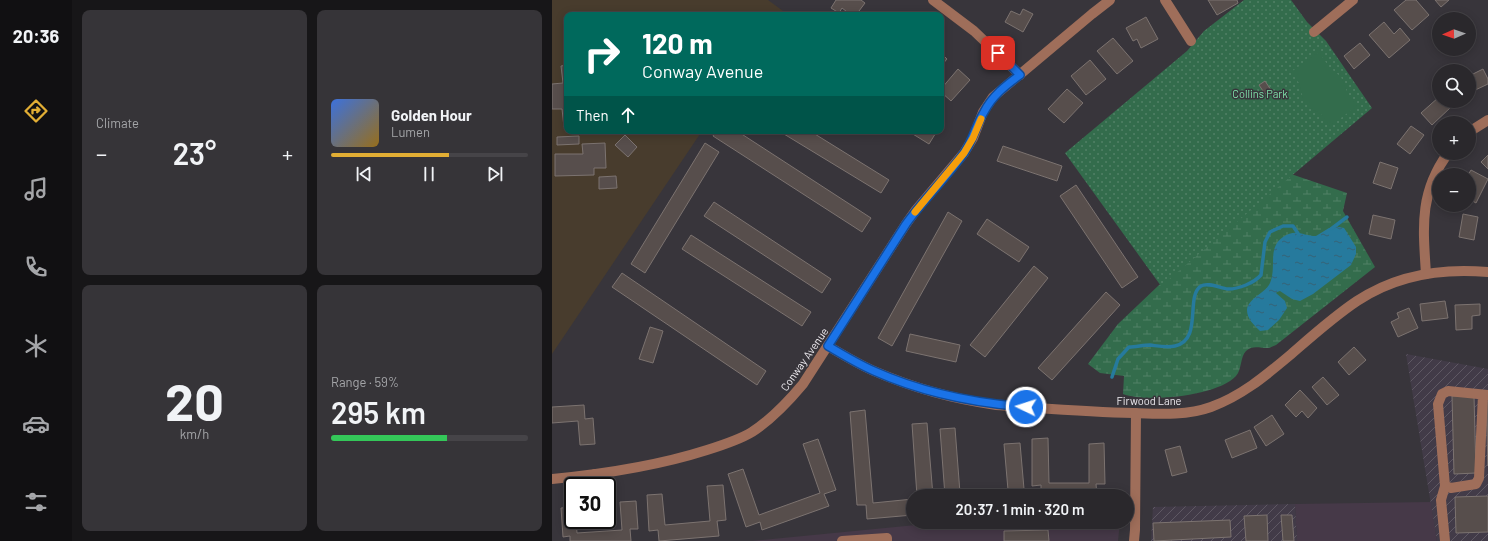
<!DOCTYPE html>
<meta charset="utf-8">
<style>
:root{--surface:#2a282c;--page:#363438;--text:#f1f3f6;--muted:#a5a6a9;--line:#464448;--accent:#e2ae34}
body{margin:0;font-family:Barlow,sans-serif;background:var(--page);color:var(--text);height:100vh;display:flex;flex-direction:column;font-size:15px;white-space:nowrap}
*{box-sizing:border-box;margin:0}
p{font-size:13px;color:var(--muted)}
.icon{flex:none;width:22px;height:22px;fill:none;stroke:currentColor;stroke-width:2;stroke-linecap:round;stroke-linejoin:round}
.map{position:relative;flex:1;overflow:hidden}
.sheet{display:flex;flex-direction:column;gap:10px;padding:10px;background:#171618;width:480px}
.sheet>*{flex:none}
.top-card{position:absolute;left:12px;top:12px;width:380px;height:122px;border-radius:8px;box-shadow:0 2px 10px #0003,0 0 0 1px var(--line);background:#00695c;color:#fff;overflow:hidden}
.needle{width:26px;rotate:268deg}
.buttons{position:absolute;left:880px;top:12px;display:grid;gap:8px}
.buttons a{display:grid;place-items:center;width:44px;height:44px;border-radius:50%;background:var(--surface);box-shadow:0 2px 10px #0003,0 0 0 1px var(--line);font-size:20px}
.speed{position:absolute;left:12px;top:477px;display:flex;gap:8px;font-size:20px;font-weight:700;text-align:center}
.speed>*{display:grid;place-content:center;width:52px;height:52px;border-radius:50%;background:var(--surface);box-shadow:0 2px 10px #0003,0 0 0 1px var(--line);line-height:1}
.speed .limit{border:2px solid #111;border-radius:6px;background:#fff;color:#111}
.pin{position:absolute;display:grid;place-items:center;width:34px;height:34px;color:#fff;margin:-17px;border-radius:8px;box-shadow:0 2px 6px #0006}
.me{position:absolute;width:44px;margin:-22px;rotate:274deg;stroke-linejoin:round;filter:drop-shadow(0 0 3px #0008)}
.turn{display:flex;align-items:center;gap:14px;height:84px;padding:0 12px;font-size:18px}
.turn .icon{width:52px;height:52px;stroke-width:2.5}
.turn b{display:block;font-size:28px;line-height:34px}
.then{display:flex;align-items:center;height:38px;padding:0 12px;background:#0003;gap:8px;font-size:15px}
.big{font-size:30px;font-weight:600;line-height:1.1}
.sheet .tile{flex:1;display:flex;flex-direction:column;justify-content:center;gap:6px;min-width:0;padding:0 14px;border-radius:8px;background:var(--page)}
.sheet .dial{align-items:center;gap:0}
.dial b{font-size:52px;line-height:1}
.song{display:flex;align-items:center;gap:12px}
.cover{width:48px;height:48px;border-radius:6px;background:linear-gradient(135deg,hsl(220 70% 55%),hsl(40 70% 35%))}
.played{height:4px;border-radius:2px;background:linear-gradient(90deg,var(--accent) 60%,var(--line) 60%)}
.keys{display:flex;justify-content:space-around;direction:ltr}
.heat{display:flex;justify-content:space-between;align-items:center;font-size:22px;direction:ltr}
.charge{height:6px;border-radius:3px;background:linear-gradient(90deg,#34c759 59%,var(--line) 0)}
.sheet .tiles{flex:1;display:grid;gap:10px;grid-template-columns:repeat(2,1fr)}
.trip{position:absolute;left:354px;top:489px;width:228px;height:40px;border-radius:20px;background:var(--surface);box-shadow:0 2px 10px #0003,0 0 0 1px var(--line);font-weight:600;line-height:40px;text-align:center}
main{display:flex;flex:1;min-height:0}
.dock{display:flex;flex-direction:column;width:72px;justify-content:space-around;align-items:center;background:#111012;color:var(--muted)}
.dock .icon{width:28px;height:28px}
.dock .current{color:var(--accent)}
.dock b{font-size:18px;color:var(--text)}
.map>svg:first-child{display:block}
.commercial{fill:#463948}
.industrial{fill:url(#industrial-furrows)}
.education{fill:#483c2d}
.wetland{fill:url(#wetland-marsh)}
.park{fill:url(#park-dots)}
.pitch{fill:#336c4c}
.water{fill:url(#water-ripples)}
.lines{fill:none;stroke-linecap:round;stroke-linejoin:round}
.stream{stroke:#267a9d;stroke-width:3.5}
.building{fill:#574e4c;stroke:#7c7370}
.minor{stroke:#9f6e5a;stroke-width:10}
.route-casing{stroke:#114b97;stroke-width:10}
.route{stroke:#1a73e8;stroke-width:7}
.slow{stroke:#f59e0b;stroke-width:7}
.labels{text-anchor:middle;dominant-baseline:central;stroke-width:3;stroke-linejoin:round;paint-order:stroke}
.park-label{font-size:11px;fill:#7fe3aa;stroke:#38353b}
.street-label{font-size:11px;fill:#edeaef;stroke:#38353b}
</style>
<main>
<nav class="dock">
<b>20:36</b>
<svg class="icon current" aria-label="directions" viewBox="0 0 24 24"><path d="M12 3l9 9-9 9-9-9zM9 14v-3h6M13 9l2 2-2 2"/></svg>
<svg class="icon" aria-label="music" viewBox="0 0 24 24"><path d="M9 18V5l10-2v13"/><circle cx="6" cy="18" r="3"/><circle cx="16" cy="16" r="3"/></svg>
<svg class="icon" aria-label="phone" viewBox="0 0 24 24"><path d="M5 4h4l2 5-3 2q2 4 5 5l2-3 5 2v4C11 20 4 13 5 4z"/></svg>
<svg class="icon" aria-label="climate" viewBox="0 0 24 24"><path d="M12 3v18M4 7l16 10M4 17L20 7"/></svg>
<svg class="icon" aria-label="car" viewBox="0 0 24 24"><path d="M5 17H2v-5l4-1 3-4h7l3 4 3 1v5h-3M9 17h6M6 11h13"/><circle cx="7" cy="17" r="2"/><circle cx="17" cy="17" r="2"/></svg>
<svg class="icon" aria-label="filters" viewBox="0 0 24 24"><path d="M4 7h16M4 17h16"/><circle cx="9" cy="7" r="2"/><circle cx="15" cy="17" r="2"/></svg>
</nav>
<section class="sheet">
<div class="tiles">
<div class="tile"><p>Climate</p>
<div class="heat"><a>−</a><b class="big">23°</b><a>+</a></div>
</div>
<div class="tile">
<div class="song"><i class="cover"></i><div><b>Golden Hour</b><p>Lumen</p></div></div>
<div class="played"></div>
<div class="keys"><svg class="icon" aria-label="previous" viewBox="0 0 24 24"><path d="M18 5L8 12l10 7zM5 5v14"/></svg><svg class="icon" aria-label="pause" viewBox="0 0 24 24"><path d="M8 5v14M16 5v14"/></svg><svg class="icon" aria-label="next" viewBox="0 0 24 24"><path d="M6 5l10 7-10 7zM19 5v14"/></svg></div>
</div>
<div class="tile dial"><b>20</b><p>km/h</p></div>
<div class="tile"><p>Range · 59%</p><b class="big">295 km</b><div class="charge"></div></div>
</div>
</section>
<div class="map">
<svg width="936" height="541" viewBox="0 0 936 541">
<defs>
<pattern id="industrial-furrows" width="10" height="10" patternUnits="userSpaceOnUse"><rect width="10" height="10" fill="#423b48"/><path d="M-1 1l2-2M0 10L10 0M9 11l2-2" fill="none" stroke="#5e5863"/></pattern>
<pattern id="wetland-marsh" width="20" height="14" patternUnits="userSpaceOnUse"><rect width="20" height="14" fill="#336c4c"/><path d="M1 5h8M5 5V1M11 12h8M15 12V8" fill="none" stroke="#518166"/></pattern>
<pattern id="park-dots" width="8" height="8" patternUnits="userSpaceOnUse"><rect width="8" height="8" fill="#336c4c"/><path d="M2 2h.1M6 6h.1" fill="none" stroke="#518166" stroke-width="1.8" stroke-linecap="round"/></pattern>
<pattern id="water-ripples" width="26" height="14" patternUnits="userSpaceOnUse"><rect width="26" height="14" fill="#267a9d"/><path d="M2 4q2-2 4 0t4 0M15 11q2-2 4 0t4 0" fill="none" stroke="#356377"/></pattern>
</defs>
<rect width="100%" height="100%" fill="#38353b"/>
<g class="commercial">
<path d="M879,502L885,541H745L743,504Z"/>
<path d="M395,522H568L566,541H200Z"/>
</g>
<g class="industrial">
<path d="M854,354L936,369V541H885Z"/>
<path d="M743,504L745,541H599L601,507Z"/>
</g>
<path class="education" d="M0,0H216L231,11L228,15H15V131H150L0,354Z"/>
<path class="wetland" d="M739,174L795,193L791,211L823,267L724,345C721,346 718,348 715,348C708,348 700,345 694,351C688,357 690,369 684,376C666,396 595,403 571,394L572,376L548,373L536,364L566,324L606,286Z"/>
<path class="park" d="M692,0H739L755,22L774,41L820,108L609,286L513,153L635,51L652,31Z"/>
<path class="pitch" d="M767,52L777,67L789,77L796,94L805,106L778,126L770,115L757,107L751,98L747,83L739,72Z"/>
<path class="water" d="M787,227L792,228L794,231L804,247V254L799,265L761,294L748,301L740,299L728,291L725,292L724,293L733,301L735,308L727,320L716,330L708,331C702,325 695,319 695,310C696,298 714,293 718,283C725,267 715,248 731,237C744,228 751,236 764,236L777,228Z"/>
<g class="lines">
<g class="stream">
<path d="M779,229L795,217"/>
<path d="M560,377L566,359L577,347C584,347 591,345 598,345C606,346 615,348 623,346C651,340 633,296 649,286C656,282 668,288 676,289C687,289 702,283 709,275L713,242L718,232L731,226H741L747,235"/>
</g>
</g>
<g class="building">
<path d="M284,0H309L313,3L304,15H299L290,8L287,13L279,8Z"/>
<path d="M656,0H685L686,3L665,15Z"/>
<path d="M854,0H864L877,15L860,30L842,10Z"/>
<path d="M883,0H897L889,7Z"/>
<path d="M471,9L481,14L471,32L453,22L459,11L468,15Z"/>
<path d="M594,17L606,39L589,48L585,39L581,41L574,28Z"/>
<path d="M832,22L842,34L848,28L858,40L837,58L817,35Z"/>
<path d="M561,38L581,61L565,74L545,51Z"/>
<path d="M808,43L818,55L802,69L792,56Z"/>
<path d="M389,53L395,59L389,66Z"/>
<path d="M538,60L554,79L534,95L519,76Z"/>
<path d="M15,65V126L12,127L10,109H0V84L11,83L9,66Z"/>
<path d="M406,69L418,80L399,101L389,92V89Z"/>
<path d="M931,69L936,79V84L917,93V76Z"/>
<path d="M713,81L719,90L713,94L707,85Z"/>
<path d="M515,89L531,103L512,123L496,109Z"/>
<path d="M887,97V101H894L899,107L880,125L869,113Z"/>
<path d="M859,126L872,135L858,154L845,144Z"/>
<path d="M164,131H185L319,218L310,232L161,136Z"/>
<path d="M227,131H258L337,180L329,193Z"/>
<path d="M356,131H385L377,144Z"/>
<path d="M73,135L85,147L76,157L63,145Z"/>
<path d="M27,136V144L5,145V137Z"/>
<path d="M53,143L54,168H42V175L3,176V154H31L30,144Z"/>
<path d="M153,143L167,152L93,273L79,264Z"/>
<path d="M451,146L510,166L505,181L445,161Z"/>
<path d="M936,155V169L929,162Z"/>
<path d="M828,162L846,168L839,189L821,183Z"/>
<path d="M919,170L936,179L924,203L917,199L916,175Z"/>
<path d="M64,176L65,188L47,189V177Z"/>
<path d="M524,185L586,277L570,288L508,196Z"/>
<path d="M162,202L279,279L270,293L152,216Z"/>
<path d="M396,212L410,221L340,346L326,338Z"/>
<path d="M911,214L926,217L922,240L907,237Z"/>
<path d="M821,215L843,220L839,239L817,234Z"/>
<path d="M435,219L477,247L467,262L425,234Z"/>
<path d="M139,235L259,312L250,326L130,249Z"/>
<path d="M482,266L496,278L433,357L418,345Z"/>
<path d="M70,273L214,371L205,385L60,287Z"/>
<path d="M554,292L568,305L500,380L486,368Z"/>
<path d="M893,301L896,318L870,321L868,304Z"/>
<path d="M928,304V315L920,316V329L904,330L903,305Z"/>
<path d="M857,308L866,328L846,337L839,322L847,318L845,313Z"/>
<path d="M98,327L111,331L101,363L87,359Z"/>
<path d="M358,334L408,345L404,362L354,351Z"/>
<path d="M802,347L814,360L797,375L786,362Z"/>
<path d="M771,377L787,395L775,405L760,387Z"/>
<path d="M748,390L765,408L756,418L750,411L744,417L733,405Z"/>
<path d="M900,396H922L924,473L902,474Z"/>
<path d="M934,401H936V466Z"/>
<path d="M32,405L33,419L41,418L43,444L28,445L26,421L0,423V407Z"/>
<path d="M313,410L321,503L361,499V515L315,519L314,505H305L298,412Z"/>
<path d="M720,415L732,434L714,446L702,427Z"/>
<path d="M375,423L381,496H365L360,424Z"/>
<path d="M403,428L408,493L456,490L452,444L468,443L472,489H464V496H393L388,429Z"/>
<path d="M698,430L705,448L680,458L673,440Z"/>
<path d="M496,438L497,483H537V444L552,443L553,484H544L545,496H489V485L480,486V439Z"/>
<path d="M266,439L284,490L272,494L277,506L210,530L208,522L194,527L176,474L191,469L207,515L268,493L251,444Z"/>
<path d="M628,446L635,472L620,476L613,450Z"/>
<path d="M171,485L174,520L165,521L167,536L107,541L106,530L97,531L95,495L110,494L113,525L158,521L155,486Z"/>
<path d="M936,496V532L904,533L903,497Z"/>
<path d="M84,501L86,529H78L79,541H18V536L11,537L9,508L21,507V520H24L25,533L70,530L68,502Z"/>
<path d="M715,515L716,541H694L692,516Z"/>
<path d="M729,515H740L742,541H731Z"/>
<path d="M678,520L679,537L602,541L601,523Z"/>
<path d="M496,530L497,541H452V531Z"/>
</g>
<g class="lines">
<g class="minor">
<path d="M381,0L422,31L468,75"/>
<path d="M613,0L639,41"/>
<path d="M762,32L801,0"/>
<path d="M917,132L936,120"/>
<path d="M874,274C871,227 867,193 896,153"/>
<path d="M276,346C291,355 306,364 322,371C361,388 402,399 444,405C490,408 535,412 581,413C607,414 634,416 659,407C689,396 712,377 737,356C759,337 781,317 805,301C844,275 891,268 936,272"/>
<path d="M931,395L927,478L924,484L899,488L893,486L886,404L890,394L896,391L936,395"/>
<path d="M43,474L44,486"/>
<path d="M0,479C52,474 105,466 155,450C171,445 187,440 200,432C220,419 236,402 251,384L354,224L364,210L412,153L421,138L431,112L441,97L540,14L558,0"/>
<path d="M893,486L889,500L893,541"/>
<path d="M290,541L335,538V541"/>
<path d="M582,541L583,530L584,413"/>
</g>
</g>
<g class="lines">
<g class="route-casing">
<path id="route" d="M446,53L468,75C454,85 440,96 432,112C424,125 421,140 412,153C394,178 372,199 354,224L276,346C291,355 306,364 322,371C371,393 422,403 474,407"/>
</g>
<use href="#route" class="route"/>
<path class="slow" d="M363,212L412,153L421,138L429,119"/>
</g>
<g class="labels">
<g class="park-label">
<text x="708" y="93">Collins Park</text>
</g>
<g class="street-label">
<text transform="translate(252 359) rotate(-55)">Conway Avenue</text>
<text x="597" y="400">Firwood Lane</text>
</g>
</g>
</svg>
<div class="buttons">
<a><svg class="needle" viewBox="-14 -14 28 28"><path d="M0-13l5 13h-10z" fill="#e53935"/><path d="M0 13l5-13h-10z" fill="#a5a6a9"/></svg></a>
<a><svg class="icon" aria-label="search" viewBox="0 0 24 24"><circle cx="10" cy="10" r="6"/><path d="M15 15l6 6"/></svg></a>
<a>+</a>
<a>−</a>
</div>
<div class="speed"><div class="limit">30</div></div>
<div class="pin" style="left:446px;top:53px;background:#d93025"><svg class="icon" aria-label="arrive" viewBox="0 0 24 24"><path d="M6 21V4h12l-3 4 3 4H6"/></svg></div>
<svg class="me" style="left:474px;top:407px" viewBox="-20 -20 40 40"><circle r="17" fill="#1a73e8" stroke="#fff" stroke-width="3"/><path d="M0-11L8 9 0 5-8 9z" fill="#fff"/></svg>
<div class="trip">20:37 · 1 min · 320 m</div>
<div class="top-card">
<div class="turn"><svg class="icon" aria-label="right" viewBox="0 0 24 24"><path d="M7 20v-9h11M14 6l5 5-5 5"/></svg><div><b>120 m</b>Conway Avenue</div></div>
<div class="then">Then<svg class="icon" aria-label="ahead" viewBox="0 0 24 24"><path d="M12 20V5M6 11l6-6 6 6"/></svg></div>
</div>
</div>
</main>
